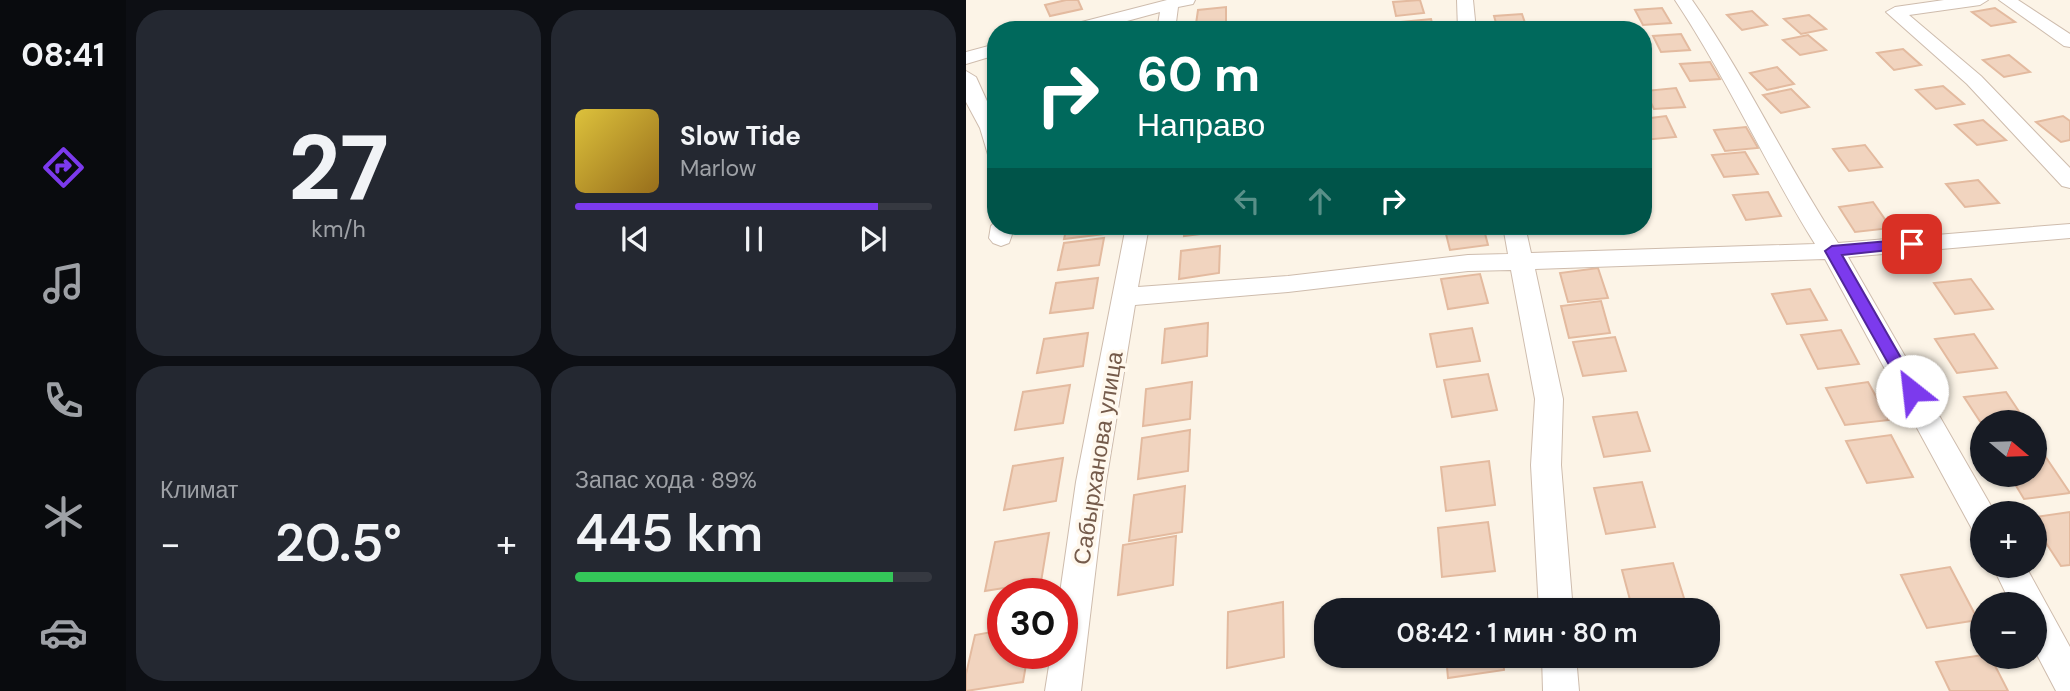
<!DOCTYPE html>
<html lang="ru">
<meta charset="utf-8">
<style>
:root{--surface:#171b24;--page:#242831;--text:#f1f3f6;--muted:#9ea1a6;--line:#363941;--accent:#7c3aed}
body{margin:0;font-family:"DM Sans",sans-serif;background:var(--page);color:var(--text);height:100vh;display:flex;flex-direction:column;font-size:26px;white-space:nowrap}
*{box-sizing:border-box;margin:0}
p{font-size:23px;color:var(--muted)}
.icon{flex:none;width:38px;height:38px;fill:none;stroke:currentColor;stroke-width:2;stroke-linecap:round;stroke-linejoin:round}
.map{position:relative;flex:1;overflow:hidden}
.drawer{display:flex;flex-direction:column;gap:10px;padding:10px;background:#0d0f14;width:840px}
.drawer>*{flex:none}
.hud{position:absolute;left:21px;top:21px;width:665px;height:214px;border-radius:28px;box-shadow:0 2px 5px #0004;background:#00695c;color:#fff;overflow:hidden}
.needle{width:46px;rotate:109deg}
.controls{position:absolute;left:1004px;top:410px;display:grid;gap:14px}
.controls a{display:grid;place-items:center;width:77px;height:77px;border-radius:50%;background:var(--surface);box-shadow:0 2px 5px #0004;font-size:35px}
.speed{position:absolute;left:21px;top:578px;display:flex;gap:14px;font-size:35px;font-weight:700;text-align:center}
.speed>*{display:grid;place-content:center;width:91px;height:91px;border-radius:50%;background:var(--surface);box-shadow:0 2px 5px #0004;line-height:1}
.speed .limit{border:10px solid #d22;background:#fff;color:#111}
.pin{position:absolute;display:grid;place-items:center;width:60px;height:60px;color:#fff;margin:-30px;border-radius:14px;box-shadow:0 4px 10px #0006}
.me{position:absolute;width:77px;margin:-38px;rotate:331deg;stroke-linejoin:round;filter:drop-shadow(0 0 5px #0008)}
.turn{display:flex;align-items:center;gap:24px;height:147px;padding:0 35px;font-size:32px}
.turn .icon{width:91px;height:91px;stroke-width:2.5}
.turn b{display:block;font-size:49px;line-height:60px}
.lanes{display:flex;align-items:center;height:66px;padding:0 35px;background:#0003;justify-content:center;gap:35px;direction:ltr}
.lanes .off{opacity:.35}
.big{font-size:52px;font-weight:600;line-height:1.1}
.drawer .tile{flex:1;display:flex;flex-direction:column;justify-content:center;gap:10px;min-width:0;padding:0 24px;border-radius:28px;background:var(--page)}
.drawer .dial{align-items:center;gap:0}
.dial b{font-size:91px;line-height:1}
.song{display:flex;align-items:center;gap:21px}
.cover{width:84px;height:84px;border-radius:10px;background:linear-gradient(135deg,hsl(50 70% 55%),hsl(40 70% 35%))}
.played{height:7px;border-radius:4px;background:linear-gradient(90deg,var(--accent) 85%,var(--line) 85%)}
.keys{display:flex;justify-content:space-around;direction:ltr}
.heat{display:flex;justify-content:space-between;align-items:center;font-size:38px;direction:ltr}
.charge{height:10px;border-radius:5px;background:linear-gradient(90deg,#34c759 89%,var(--line) 0)}
.drawer .tiles{flex:1;display:grid;gap:10px;grid-template-columns:repeat(2,1fr)}
.trip{position:absolute;left:348px;top:598px;width:406px;height:70px;border-radius:28px;background:var(--surface);box-shadow:0 2px 5px #0004;font-weight:600;line-height:70px;text-align:center}
main{display:flex;flex:1;min-height:0}
.tabs{display:flex;flex-direction:column;width:126px;justify-content:space-around;align-items:center;background:#090b0e;color:var(--muted)}
.tabs .icon{width:49px;height:49px}
.tabs .current{color:var(--accent)}
.tabs b{font-size:32px;color:var(--text)}
.map>svg:first-child{display:block}
.building{fill:#f1d4bf;stroke:#e3ba9f;stroke-width:2}
.lines{fill:none;stroke-linecap:round;stroke-linejoin:round}
.minor-casing{stroke:#cebcad;stroke-width:2}
.minor{fill:#fff;fill-rule:evenodd}
.route{fill:#7c3aed;stroke:#51269a;stroke-width:2}
.labels{text-anchor:middle;dominant-baseline:central;stroke-width:7;stroke-linejoin:round;paint-order:stroke}
.street-label{font-size:23px;fill:#755b4b;stroke:#fff8ed}
</style>
<main>
<nav class="tabs">
<b>08:41</b>
<svg class="icon current" aria-label="directions" viewBox="0 0 24 24"><path d="M12 3l9 9-9 9-9-9zM9 14v-3h6M13 9l2 2-2 2"/></svg>
<svg class="icon" aria-label="music" viewBox="0 0 24 24"><path d="M9 18V5l10-2v13"/><circle cx="6" cy="18" r="3"/><circle cx="16" cy="16" r="3"/></svg>
<svg class="icon" aria-label="phone" viewBox="0 0 24 24"><path d="M5 4h4l2 5-3 2q2 4 5 5l2-3 5 2v4C11 20 4 13 5 4z"/></svg>
<svg class="icon" aria-label="climate" viewBox="0 0 24 24"><path d="M12 3v18M4 7l16 10M4 17L20 7"/></svg>
<svg class="icon" aria-label="car" viewBox="0 0 24 24"><path d="M5 17H2v-5l4-1 3-4h7l3 4 3 1v5h-3M9 17h6M6 11h13"/><circle cx="7" cy="17" r="2"/><circle cx="17" cy="17" r="2"/></svg>
</nav>
<section class="drawer">
<div class="tiles">
<div class="tile dial"><b>27</b><p>km/h</p></div>
<div class="tile">
<div class="song"><i class="cover"></i><div><b>Slow Tide</b><p>Marlow</p></div></div>
<div class="played"></div>
<div class="keys"><svg class="icon" aria-label="previous" viewBox="0 0 24 24"><path d="M18 5L8 12l10 7zM5 5v14"/></svg><svg class="icon" aria-label="pause" viewBox="0 0 24 24"><path d="M8 5v14M16 5v14"/></svg><svg class="icon" aria-label="next" viewBox="0 0 24 24"><path d="M6 5l10 7-10 7zM19 5v14"/></svg></div>
</div>
<div class="tile"><p>Климат</p>
<div class="heat"><a>−</a><b class="big">20.5°</b><a>+</a></div>
</div>
<div class="tile"><p>Запас хода · 89%</p><b class="big">445 km</b><div class="charge"></div></div>
</div>
</section>
<div class="map">
<svg width="1104" height="691" viewBox="0 0 1104 691">
<rect width="100%" height="100%" fill="#fcf4e7"/>
<g class="building">
<path d="M100,0H112L116,9L84,16L79,5Z"/>
<path d="M454,0L458,13L430,16L427,2Z"/>
<path d="M260,7V22L230,24L232,10Z"/>
<path d="M696,8L705,23L677,25L669,10Z"/>
<path d="M1029,8L1049,22L1025,26L1006,12Z"/>
<path d="M786,11L801,25L776,30L761,15Z"/>
<path d="M556,14L561,29L532,30L528,16Z"/>
<path d="M843,15L860,29L835,34L818,19Z"/>
<path d="M465,19L468,30H438L436,22Z"/>
<path d="M715,34L724,50L695,52L687,36Z"/>
<path d="M842,35L860,50L834,55L817,40Z"/>
<path d="M937,49L955,65L928,70L911,53Z"/>
<path d="M1043,55L1064,72L1038,77L1017,60Z"/>
<path d="M744,62L754,79L724,81L714,64Z"/>
<path d="M811,67L828,84L801,90L784,73Z"/>
<path d="M977,86L998,104L970,109L950,90Z"/>
<path d="M710,88L719,107L688,109L679,91Z"/>
<path d="M825,89L843,107L815,113L797,95Z"/>
<path d="M700,116L710,137L677,140V119Z"/>
<path d="M1097,116L1104,121V140L1095,142L1070,122Z"/>
<path d="M1017,120L1040,140L1011,145L989,125Z"/>
<path d="M780,127L792,148L759,151L748,130Z"/>
<path d="M899,145L916,167L883,171L867,149Z"/>
<path d="M779,152L792,174L758,177L746,155Z"/>
<path d="M1012,180L1033,203L999,207L980,184Z"/>
<path d="M802,192L815,216L780,220L767,195Z"/>
<path d="M907,202L925,228L889,232L873,207Z"/>
<path d="M101,226H139L138,234L98,239Z"/>
<path d="M219,226H257V231L218,236Z"/>
<path d="M478,226H517L522,245L484,250Z"/>
<path d="M138,238L133,265L92,270L98,243Z"/>
<path d="M254,246L253,273L213,279L215,251Z"/>
<path d="M632,268L642,298L602,302L594,273Z"/>
<path d="M514,274L522,303L482,309L475,279Z"/>
<path d="M132,278L127,308L84,313L90,283Z"/>
<path d="M1005,279L1027,309L989,314L968,283Z"/>
<path d="M844,289L861,320L821,324L806,294Z"/>
<path d="M635,301L644,333L603,338L595,306Z"/>
<path d="M242,323L241,356L196,363L199,329Z"/>
<path d="M506,328L514,361L471,367L464,334Z"/>
<path d="M875,330L893,364L852,369L835,335Z"/>
<path d="M122,333L117,366L71,373L78,339Z"/>
<path d="M1008,334L1031,368L991,373L969,339Z"/>
<path d="M649,337L660,371L617,376L607,342Z"/>
<path d="M522,374L531,410L486,417L478,380Z"/>
<path d="M226,382L224,419L177,426L180,389Z"/>
<path d="M902,382L923,420L879,425L860,388Z"/>
<path d="M104,385L97,423L49,430L57,392Z"/>
<path d="M1040,392L1060,422H1017V426L998,397Z"/>
<path d="M671,412L684,451L638,457L627,417Z"/>
<path d="M224,430L222,471L172,479L176,438Z"/>
<path d="M925,435L947,477L901,483L880,441Z"/>
<path d="M1075,450L1104,493L1058,499L1043,474H1069V451Z"/>
<path d="M97,458L90,501L38,510L47,466Z"/>
<path d="M523,461L529,505L480,511L475,467Z"/>
<path d="M676,482L689,527L640,534L628,488Z"/>
<path d="M219,486L216,532L163,541L168,495Z"/>
<path d="M1104,512V565L1095,566L1069,526V517Z"/>
<path d="M522,522L529,571L476,577L472,528Z"/>
<path d="M83,533L75,582L19,591L29,542Z"/>
<path d="M210,536L207,585L152,595L157,545Z"/>
<path d="M707,563L722,611H667L656,570Z"/>
<path d="M984,567L1012,620L961,628L935,575Z"/>
<path d="M317,602L318,657L261,668L262,612Z"/>
<path d="M37,630V653H62L57,682L0,691V674L9,635Z"/>
<path d="M1017,655L1024,656L1042,691H984L970,662Z"/>
<path d="M480,656H537L538,670L482,678Z"/>
</g>
<g class="lines">
<g class="minor-casing">
<g id="minor">
<path d="M201,0H229L227,4L212,7L209,30H191L194,12L128,30H97L100,26Z"/>
<path d="M491,0H507L510,30H492Z"/>
<path d="M709,0H726C780,77 820,164 872,243L1104,224V238L882,257L1028,511L1029,513H1017V533L1006,529L859,259L569,269L597,399L595,465L607,611H573L565,465L569,399L545,270L502,271L322,292L169,305L140,482L115,691H79L85,653H96V593H94L110,482L160,226H183L172,287L322,276L502,255L542,254L537,226H559L565,253L849,244C799,164 761,78 709,0Z"/>
<path d="M978,0H1022L1014,5L943,15L1015,76L1104,168V188L1096,186L1001,84L920,12L929,7Z"/>
<path d="M1033,0H1052L1104,34V47L1098,46Z"/>
<path d="M30,44V55L0,64V52Z"/>
<path d="M0,71L10,77L30,121V160L23,158L14,128L0,102Z"/>
<path d="M30,221V226H49L43,243L35,246L27,243L23,238L25,226Z"/>
<path d="M1026,565H1059L1104,647V691H1090L1069,651V604H1045Z"/>
<path d="M576,656H610L613,691H577Z"/>
</g>
</g>
<use href="#minor" class="minor"/>
</g>
<path class="route" d="M946,239L951,241V247L876,255L954,391L946,397L940,395L859,251L866,246Z"/>
<g class="labels">
<g class="street-label">
<text transform="translate(132 458) rotate(-81)">Сабырханова улица</text>
</g>
</g>
</svg>
<div class="controls">
<a><svg class="needle" viewBox="-14 -14 28 28"><path d="M0-13l5 13h-10z" fill="#e53935"/><path d="M0 13l5-13h-10z" fill="#9ea1a6"/></svg></a>
<a>+</a>
<a>−</a>
</div>
<div class="speed"><div class="limit">30</div></div>
<div class="pin" style="left:946px;top:244px;background:#d93025"><svg class="icon" aria-label="arrive" viewBox="0 0 24 24"><path d="M6 21V4h12l-3 4 3 4H6"/></svg></div>
<svg class="me" style="left:946px;top:391px" viewBox="-20 -20 40 40"><circle r="19" fill="#fff"/><path d="M0-13L10 11 0 6-10 11z" fill="#7c3aed"/></svg>
<div class="trip">08:42 · 1 мин · 80 m</div>
<div class="hud">
<div class="turn"><svg class="icon" aria-label="right" viewBox="0 0 24 24"><path d="M7 20v-9h11M14 6l5 5-5 5"/></svg><div><b>60 m</b>Направо</div></div>
<div class="lanes"><svg class="icon off" aria-label="left" viewBox="0 0 24 24"><path d="M17 20v-9H6M10 6l-5 5 5 5"/></svg><svg class="icon off" aria-label="ahead" viewBox="0 0 24 24"><path d="M12 20V5M6 11l6-6 6 6"/></svg><svg class="icon" aria-label="right" viewBox="0 0 24 24"><path d="M7 20v-9h11M14 6l5 5-5 5"/></svg></div>
</div>
</div>
</main>
